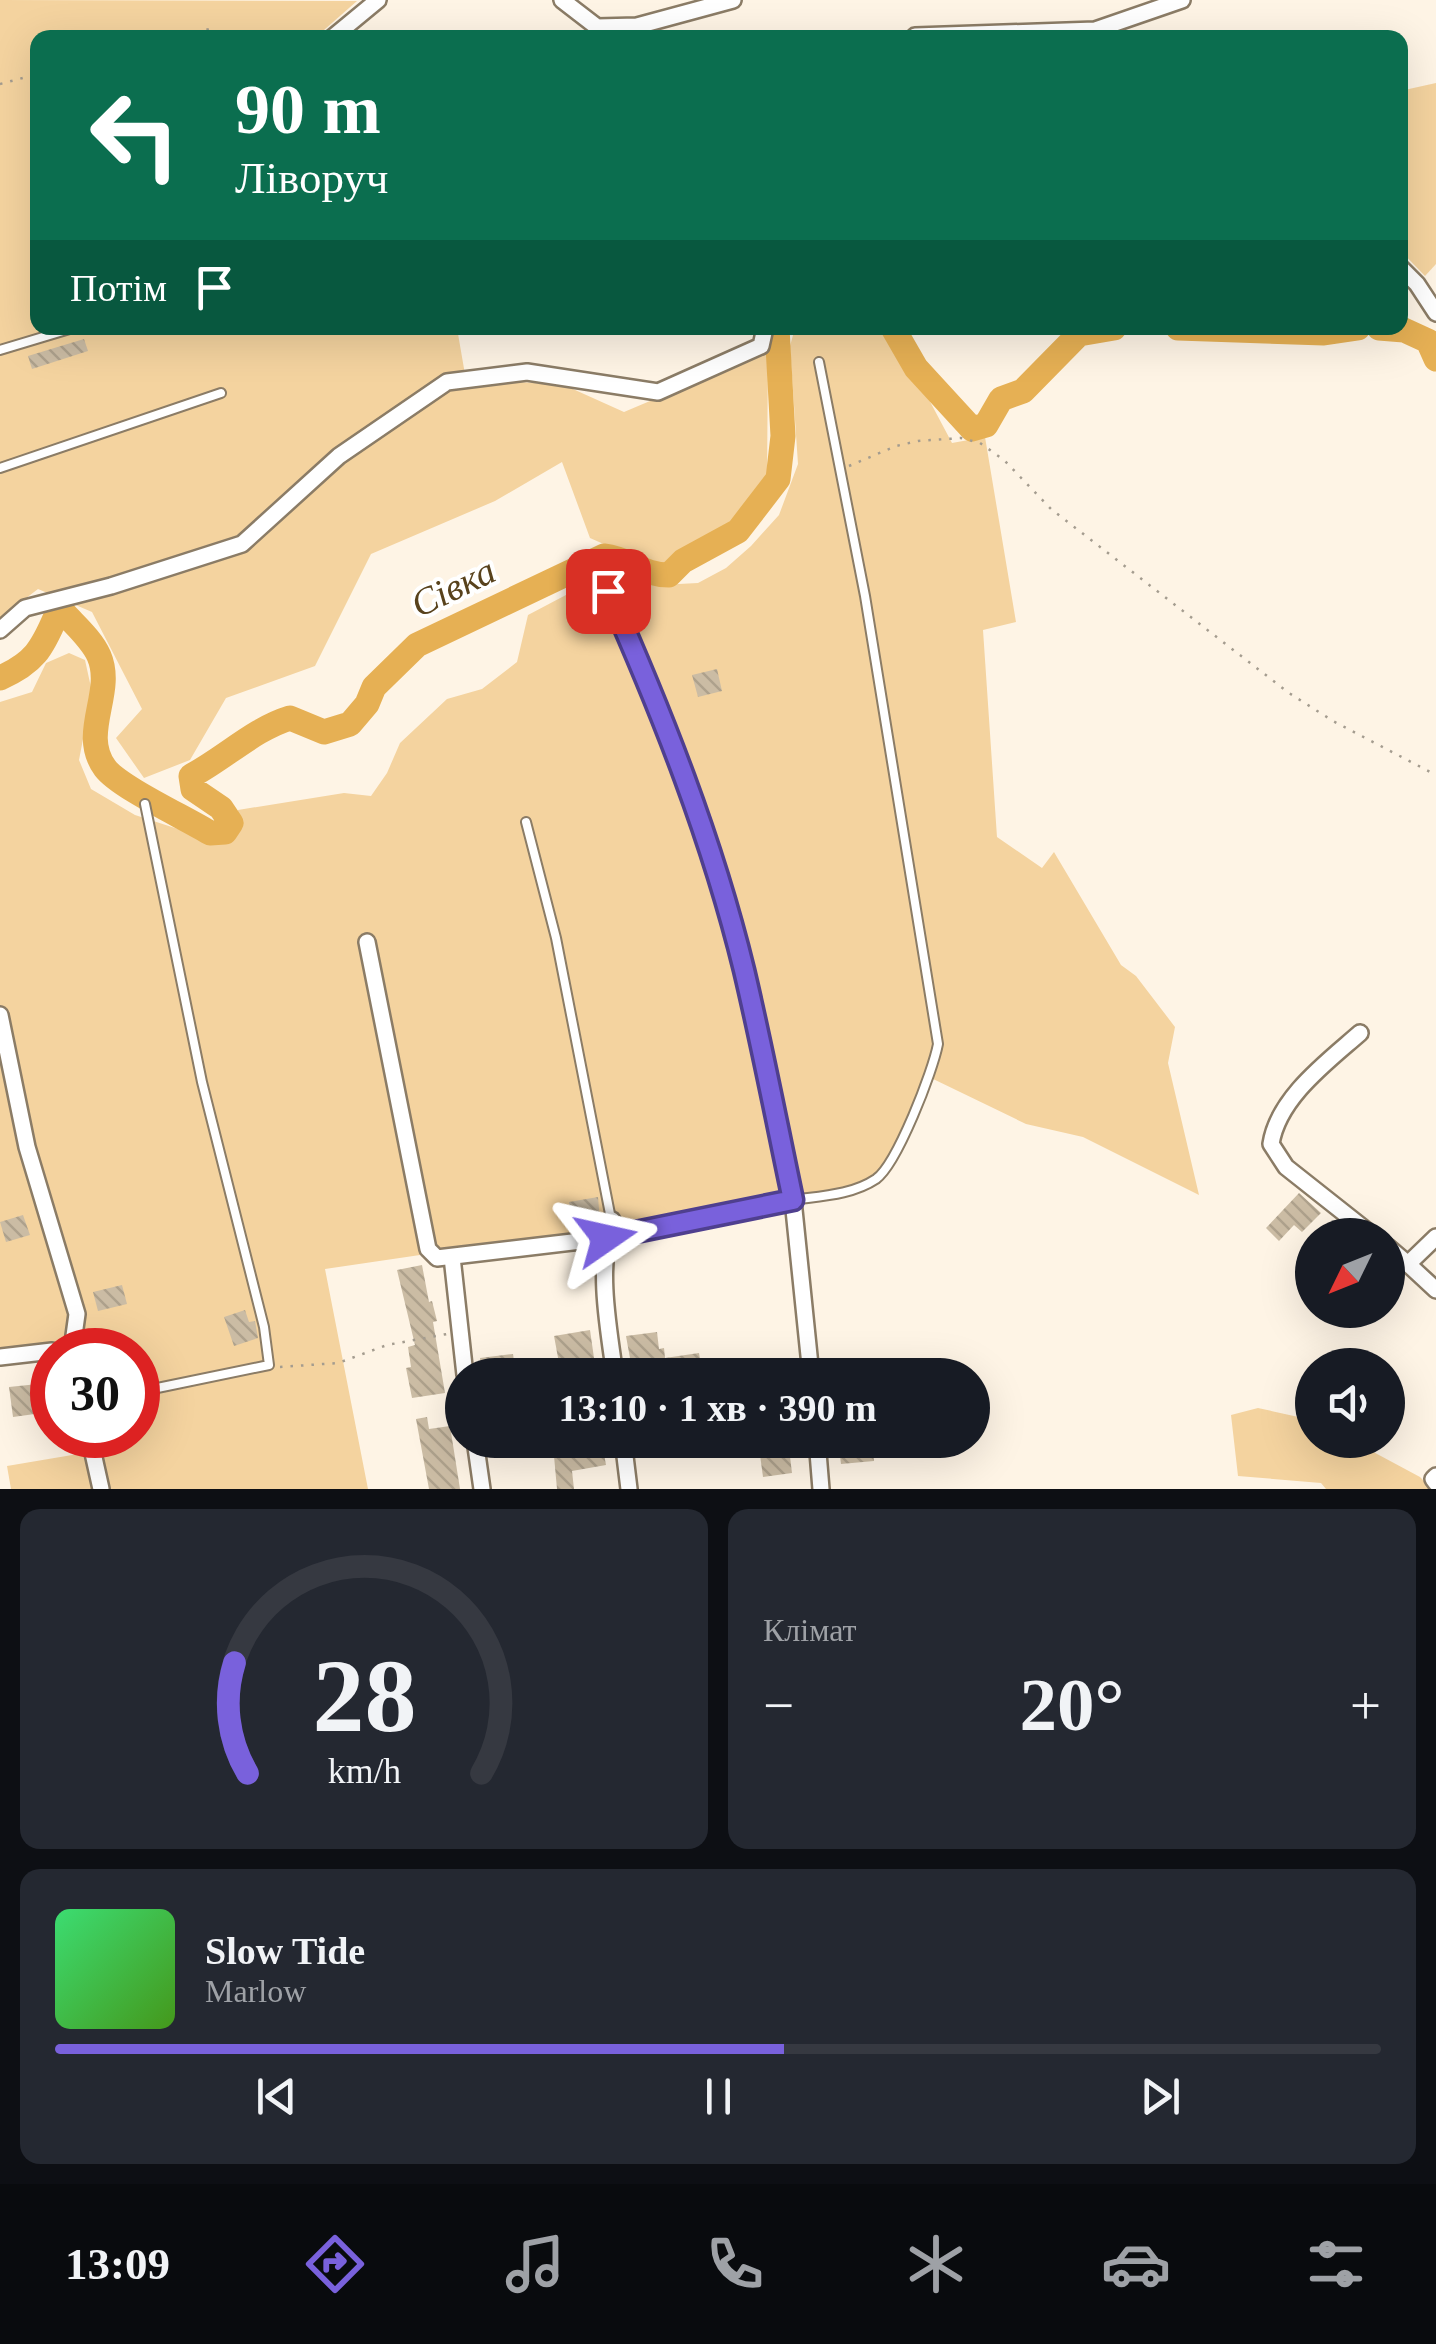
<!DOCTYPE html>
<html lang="uk">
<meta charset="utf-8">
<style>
:root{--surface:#171b24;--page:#242831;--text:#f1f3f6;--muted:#9ea1a6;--line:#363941;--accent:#7961dc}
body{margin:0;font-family:"Times New Roman",serif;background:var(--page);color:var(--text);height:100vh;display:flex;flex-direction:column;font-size:38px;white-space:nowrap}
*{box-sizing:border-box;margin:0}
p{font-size:32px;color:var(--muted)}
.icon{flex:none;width:55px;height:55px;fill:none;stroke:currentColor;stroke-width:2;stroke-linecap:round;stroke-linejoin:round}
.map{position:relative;height:1489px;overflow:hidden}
.drawer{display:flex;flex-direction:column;gap:20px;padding:20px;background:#0d0f14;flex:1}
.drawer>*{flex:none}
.hud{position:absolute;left:30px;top:30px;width:1378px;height:305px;border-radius:20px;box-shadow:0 10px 40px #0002;background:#0b6e4f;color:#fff;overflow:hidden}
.needle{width:65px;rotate:227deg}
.tools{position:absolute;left:1295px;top:1218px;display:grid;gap:20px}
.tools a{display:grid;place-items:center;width:110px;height:110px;border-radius:50%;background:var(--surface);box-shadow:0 10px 40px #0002;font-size:50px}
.speed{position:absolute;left:30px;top:1328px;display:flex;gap:20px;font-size:50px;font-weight:700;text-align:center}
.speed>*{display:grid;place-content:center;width:130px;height:130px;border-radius:50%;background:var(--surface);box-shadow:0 10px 40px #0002;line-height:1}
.speed .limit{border:15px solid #d22;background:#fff;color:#111}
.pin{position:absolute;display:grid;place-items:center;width:85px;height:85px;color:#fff;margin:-42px;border-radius:20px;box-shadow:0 5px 15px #0006}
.me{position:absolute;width:110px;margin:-55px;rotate:79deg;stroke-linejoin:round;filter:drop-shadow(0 0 8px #0008)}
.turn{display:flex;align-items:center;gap:35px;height:210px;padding:0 40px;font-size:45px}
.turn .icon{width:130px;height:130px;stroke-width:2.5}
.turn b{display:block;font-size:70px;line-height:85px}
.then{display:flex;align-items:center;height:95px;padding:0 40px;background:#0003;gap:20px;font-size:38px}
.big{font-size:75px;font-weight:700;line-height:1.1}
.drawer .widget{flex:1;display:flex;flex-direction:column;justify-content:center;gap:15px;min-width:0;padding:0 35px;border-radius:20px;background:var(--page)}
.drawer .dial{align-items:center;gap:0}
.dial svg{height:260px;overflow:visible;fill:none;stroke:var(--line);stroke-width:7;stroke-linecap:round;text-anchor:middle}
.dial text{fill:var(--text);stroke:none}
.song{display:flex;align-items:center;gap:30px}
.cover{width:120px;height:120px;border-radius:15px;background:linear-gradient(135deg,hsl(140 70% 55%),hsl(100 70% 35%))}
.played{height:10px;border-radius:5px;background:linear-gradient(90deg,var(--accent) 55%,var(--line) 55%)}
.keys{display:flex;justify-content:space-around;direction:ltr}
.heat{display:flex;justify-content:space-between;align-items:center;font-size:55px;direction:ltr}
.drawer .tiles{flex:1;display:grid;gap:20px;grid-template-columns:1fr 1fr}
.widget:last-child{grid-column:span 2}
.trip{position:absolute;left:445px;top:1358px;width:545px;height:100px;border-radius:50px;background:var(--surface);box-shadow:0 10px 40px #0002;font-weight:700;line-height:100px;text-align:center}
.menu{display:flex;height:160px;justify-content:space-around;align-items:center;background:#090b0e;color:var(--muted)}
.menu .icon{width:70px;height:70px}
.menu .selected{color:var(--accent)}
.menu b{font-size:45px;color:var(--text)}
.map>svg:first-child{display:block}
.green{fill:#f4d39f}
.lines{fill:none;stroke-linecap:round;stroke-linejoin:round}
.river{stroke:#e6b054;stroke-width:25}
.building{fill:url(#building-back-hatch)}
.lane-casing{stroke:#8b7c66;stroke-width:12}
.street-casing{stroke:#8b7c66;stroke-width:20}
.path{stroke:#a49c8f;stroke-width:2.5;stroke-dasharray:2.5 8;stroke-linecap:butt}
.lane{stroke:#fff;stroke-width:8}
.street{stroke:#fff;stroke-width:15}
.route-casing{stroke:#4f3f8f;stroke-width:25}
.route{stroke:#7961dc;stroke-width:18}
.labels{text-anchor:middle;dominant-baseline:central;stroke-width:8;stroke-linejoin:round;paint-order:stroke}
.water-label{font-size:38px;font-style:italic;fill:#58421c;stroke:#fff}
</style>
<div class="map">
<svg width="1436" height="1489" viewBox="0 0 1436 1489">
<defs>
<pattern id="building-back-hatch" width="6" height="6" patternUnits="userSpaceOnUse" patternTransform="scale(2.5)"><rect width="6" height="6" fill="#cbbca4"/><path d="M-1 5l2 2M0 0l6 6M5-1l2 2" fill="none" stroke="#aea18c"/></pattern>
</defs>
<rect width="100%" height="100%" fill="#fef4e5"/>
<g class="green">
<path d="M0,0L357,1L316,37L38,38V328H457L467,386L506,381L564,385L624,412L768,351L767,481L720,534L658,568L590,538L562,462L495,501L371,554L315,666L226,698L190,760L144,778L116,738L142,709L92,612L38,589L0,618Z"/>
<path d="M1436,83V264L1425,276L1400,250V91Z"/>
<path d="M795,328H891L952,443L985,437L1016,622L983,630L997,837L1042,868L1054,852L1121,965L1136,976L1175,1027L1168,1063L1199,1195L1083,1137L1026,1124L929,1077L886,1170L870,1185L793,1200L325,1269L368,1489H104L93,1435H138V1350H82L81,1341H66L0,1354V702L32,692L46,663L69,653L85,660L92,692L79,760L91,789L135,815L218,842L236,835L238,810L344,793L371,796L387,773L400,743L447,699L482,689L517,662L528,615L602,576H627L659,585L698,583L726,568L751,546L779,515L798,464L790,346Z"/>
<path d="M1258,1408L1312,1420V1440H1351L1420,1477L1432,1489H1326L1321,1483L1238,1476L1231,1415Z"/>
<path d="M84,1453L92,1489H11L7,1466Z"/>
</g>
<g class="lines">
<g class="river">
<path d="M893,328L916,368L972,429L986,425L1001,399L1023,391L1079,334L1114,328"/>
<path d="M1178,328L1324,333L1358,328"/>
<path d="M1379,328L1404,330L1428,341L1436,359"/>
<path d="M0,678C34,663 42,649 56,616L65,614C76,626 92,640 99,656C115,693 79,733 105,768C119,787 186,818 210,833L225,832L231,823L221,808L193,789L191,776C225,758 254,729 290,718L324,732L350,724L367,704L374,687L417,645L604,556C630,559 642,575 669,575L683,561L738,531L778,479L783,436L777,328"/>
</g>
</g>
<g class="building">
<path d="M84,339L88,351L32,369L28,356Z"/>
<path d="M717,669L722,691L698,697L692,675Z"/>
<path d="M1299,1193L1321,1213L1302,1232L1294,1225L1279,1241L1266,1228Z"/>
<path d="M598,1197L600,1221L573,1226L569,1202Z"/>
<path d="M23,1215L30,1235L6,1242L0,1222Z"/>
<path d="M422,1265L429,1302L432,1301L437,1321L433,1322L445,1393L412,1398L406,1368L411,1367L408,1347L415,1345L397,1270Z"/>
<path d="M122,1285L127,1304L98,1311L93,1292Z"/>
<path d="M245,1310L249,1322L255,1321L258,1338L234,1346L224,1317Z"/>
<path d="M590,1330L594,1358L559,1363L554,1336Z"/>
<path d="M657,1332L659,1349L664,1348L665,1358L699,1353L701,1365L689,1367L690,1375H633L626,1336Z"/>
<path d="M513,1354L516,1375H482L480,1358Z"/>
<path d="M38,1384L42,1413L13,1417L9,1387Z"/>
<path d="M427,1417L429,1429L450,1426L460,1489H429L416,1419Z"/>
<path d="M758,1440H788L792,1473L763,1477Z"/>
<path d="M838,1440H872L874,1461L841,1464Z"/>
<path d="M602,1443L606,1465L572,1471L574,1489H557L554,1456L574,1454L573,1448Z"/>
</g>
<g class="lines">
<g class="lane-casing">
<g id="lane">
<path d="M0,350L73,328"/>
<path d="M0,468L221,393"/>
<path d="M608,591C662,713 713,840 744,970C762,1046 777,1124 793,1200C821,1196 852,1195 876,1179C897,1164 933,1071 938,1044L865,596L819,362"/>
<path d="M526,822L556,938L611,1219"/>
<path d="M138,1392L269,1365L264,1327L202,1082L145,804"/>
</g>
</g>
<g class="street-casing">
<g id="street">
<path d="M562,0L597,27L637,26L733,0"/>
<path d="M915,36L1095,30L1182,0"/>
<path d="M332,38L378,0"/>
<path d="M1400,267L1417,284L1436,313"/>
<path d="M0,630L25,608L111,586L242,544L339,456L447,382L527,372L658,392L761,346L765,328"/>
<path d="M367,942L428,1249L437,1258L606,1238L793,1200L811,1375"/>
<path d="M0,1015L27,1147L77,1314L72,1350"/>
<path d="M1360,1033C1327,1062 1278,1098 1271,1144L1286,1167L1372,1235"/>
<path d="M612,1220C597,1267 608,1326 615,1375"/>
<path d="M1436,1237L1408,1264L1436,1290"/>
<path d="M1388,1247L1408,1264"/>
<path d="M452,1257L465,1375"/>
<path d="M0,1357L52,1351"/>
<path d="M89,1435L101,1489"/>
<path d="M475,1440L482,1489"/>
<path d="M623,1440L629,1489"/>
<path d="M817,1440L821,1489"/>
<path d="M1436,1476L1433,1479L1436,1483"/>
</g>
</g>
<g class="path">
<path d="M176,38L213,28L219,38"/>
<path d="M0,84L38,74"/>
<path d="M849,466L896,446L918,441L961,438L980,443L1004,460L1051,509L1289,693L1333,721L1436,775"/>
<path d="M280,1367L338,1363L387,1345L447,1334"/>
</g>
<use href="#lane" class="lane"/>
<use href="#street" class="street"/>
</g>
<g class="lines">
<g class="route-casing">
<path id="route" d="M606,1238L793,1200C777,1124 762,1046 744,970C712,839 662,713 608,591"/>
</g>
<use href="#route" class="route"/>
</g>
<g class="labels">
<g class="water-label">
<text transform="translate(453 587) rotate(-26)">Сівка</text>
</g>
</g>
</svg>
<div class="tools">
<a><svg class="needle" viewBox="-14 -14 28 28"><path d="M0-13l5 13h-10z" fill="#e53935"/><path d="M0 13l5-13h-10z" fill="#9ea1a6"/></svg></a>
<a><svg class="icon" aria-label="sound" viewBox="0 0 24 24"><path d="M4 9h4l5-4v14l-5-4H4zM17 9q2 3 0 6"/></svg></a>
</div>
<div class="speed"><div class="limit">30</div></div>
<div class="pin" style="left:608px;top:591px;background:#d93025"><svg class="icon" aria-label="arrive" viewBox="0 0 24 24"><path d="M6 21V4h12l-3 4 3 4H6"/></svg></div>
<svg class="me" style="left:606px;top:1238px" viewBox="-20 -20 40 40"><path d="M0-17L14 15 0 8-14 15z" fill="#7961dc" stroke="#fff" stroke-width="4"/></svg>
<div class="trip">13:10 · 1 хв · 390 m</div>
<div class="hud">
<div class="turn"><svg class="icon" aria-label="left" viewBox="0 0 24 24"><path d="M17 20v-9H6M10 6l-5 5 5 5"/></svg><div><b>90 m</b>Ліворуч</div></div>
<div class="then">Потім<svg class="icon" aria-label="arrive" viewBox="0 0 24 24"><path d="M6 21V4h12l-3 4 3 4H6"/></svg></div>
</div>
</div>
<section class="drawer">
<div class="tiles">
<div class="widget dial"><svg viewBox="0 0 100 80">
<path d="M14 69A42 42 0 1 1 86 69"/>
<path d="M14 69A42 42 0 0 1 10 35" stroke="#7961dc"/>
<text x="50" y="56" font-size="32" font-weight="700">28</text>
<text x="50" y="72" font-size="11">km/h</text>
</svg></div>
<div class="widget"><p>Клімат</p>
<div class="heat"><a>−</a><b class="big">20°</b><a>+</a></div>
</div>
<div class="widget">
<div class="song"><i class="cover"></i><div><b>Slow Tide</b><p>Marlow</p></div></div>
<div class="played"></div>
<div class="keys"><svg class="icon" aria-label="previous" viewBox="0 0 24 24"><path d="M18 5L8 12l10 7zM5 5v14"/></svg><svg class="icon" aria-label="pause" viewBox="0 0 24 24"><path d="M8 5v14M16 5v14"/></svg><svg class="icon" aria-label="next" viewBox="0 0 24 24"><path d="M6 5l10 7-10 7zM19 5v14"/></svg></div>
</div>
</div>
</section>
<nav class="menu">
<b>13:09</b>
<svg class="icon selected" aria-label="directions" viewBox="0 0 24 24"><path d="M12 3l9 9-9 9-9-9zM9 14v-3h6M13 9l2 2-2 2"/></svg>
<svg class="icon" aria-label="music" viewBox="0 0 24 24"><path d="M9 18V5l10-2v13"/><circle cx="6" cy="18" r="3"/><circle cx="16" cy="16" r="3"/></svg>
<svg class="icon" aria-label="phone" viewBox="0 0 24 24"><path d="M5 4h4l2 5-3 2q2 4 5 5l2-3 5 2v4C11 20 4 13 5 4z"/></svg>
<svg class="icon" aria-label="climate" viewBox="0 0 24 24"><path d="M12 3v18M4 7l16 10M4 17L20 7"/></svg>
<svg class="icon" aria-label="car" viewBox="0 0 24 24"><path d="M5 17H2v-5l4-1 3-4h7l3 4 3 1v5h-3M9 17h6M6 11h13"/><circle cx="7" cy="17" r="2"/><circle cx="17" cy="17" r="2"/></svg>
<svg class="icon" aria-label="filters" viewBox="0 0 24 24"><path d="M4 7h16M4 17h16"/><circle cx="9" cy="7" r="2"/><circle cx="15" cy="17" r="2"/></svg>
</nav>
